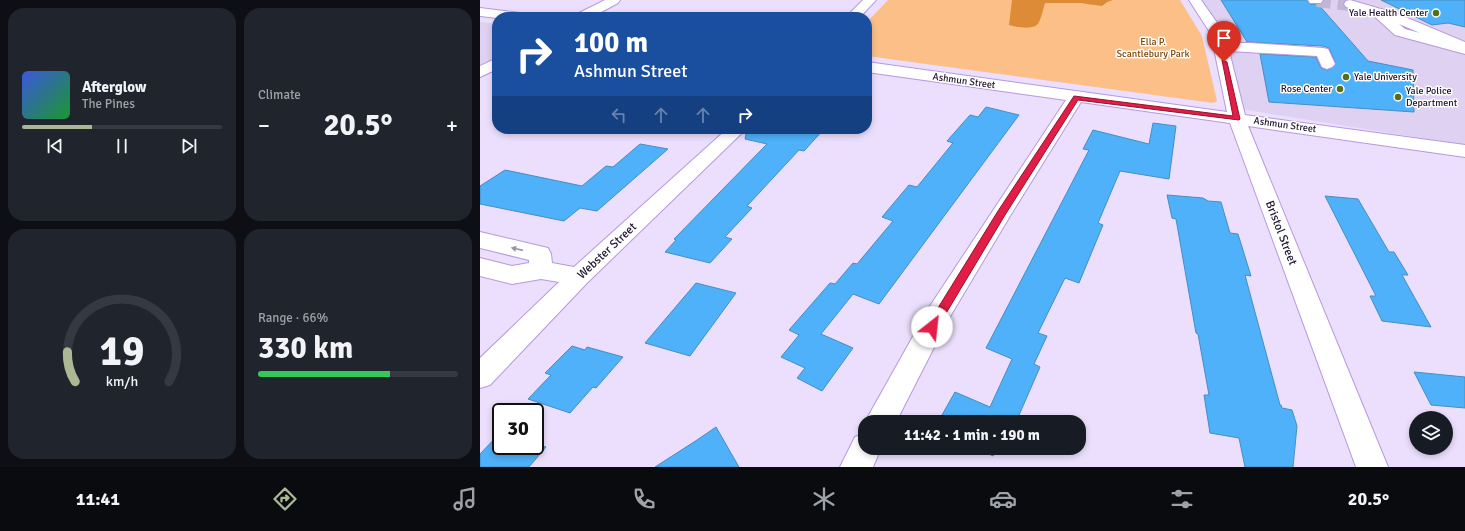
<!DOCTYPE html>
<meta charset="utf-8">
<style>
:root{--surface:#171b24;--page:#20242c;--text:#f1f3f6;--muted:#9ea1a6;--line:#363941;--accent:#acb794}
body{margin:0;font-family:Signika,sans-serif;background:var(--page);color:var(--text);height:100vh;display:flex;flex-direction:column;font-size:15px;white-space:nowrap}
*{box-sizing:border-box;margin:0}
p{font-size:13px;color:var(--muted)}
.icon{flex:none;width:22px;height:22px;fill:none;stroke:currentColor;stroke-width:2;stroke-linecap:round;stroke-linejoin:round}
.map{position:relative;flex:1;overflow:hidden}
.sheet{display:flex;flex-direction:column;gap:8px;padding:8px;background:#0d0f14;width:480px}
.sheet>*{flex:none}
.banner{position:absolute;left:12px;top:12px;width:380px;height:122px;border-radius:16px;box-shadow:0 2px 6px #0003;background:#1a4fa0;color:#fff;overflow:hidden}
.buttons{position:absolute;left:929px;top:411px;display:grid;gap:8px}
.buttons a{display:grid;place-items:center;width:44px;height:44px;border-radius:50%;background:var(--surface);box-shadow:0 2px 6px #0003;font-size:20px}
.speed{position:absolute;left:12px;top:403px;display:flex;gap:8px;font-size:20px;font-weight:700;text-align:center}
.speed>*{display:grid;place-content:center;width:52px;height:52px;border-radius:50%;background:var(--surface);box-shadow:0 2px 6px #0003;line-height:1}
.speed .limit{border:2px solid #111;border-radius:6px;background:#fff;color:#111}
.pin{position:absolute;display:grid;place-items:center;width:34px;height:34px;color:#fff;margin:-41px -17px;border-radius:50% 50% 50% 0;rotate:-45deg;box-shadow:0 0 4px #0007}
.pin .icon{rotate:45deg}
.me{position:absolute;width:44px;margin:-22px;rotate:29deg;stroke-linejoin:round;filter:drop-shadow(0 0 3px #0008)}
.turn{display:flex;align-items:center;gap:14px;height:84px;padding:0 16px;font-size:18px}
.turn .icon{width:52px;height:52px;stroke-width:2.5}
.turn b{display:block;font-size:28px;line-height:34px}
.lanes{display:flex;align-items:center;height:38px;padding:0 16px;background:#0003;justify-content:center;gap:20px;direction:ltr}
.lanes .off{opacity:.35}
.big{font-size:30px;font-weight:800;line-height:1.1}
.sheet .tile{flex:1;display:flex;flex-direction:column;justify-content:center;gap:6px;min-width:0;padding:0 14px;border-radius:16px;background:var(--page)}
.sheet .dial{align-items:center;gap:0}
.dial svg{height:104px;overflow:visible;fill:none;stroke:var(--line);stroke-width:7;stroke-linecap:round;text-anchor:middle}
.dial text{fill:var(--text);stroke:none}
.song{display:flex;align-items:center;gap:12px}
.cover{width:48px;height:48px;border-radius:6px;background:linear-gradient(135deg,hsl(230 70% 55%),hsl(130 70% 35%))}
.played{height:4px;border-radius:2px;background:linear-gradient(90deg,var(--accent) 35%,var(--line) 35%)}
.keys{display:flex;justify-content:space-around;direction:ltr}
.heat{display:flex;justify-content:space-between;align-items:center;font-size:22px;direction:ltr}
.charge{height:6px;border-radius:3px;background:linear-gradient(90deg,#34c759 66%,var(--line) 0)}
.sheet .tiles{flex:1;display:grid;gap:8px;grid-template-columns:repeat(2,1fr)}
.trip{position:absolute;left:378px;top:415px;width:228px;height:40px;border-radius:16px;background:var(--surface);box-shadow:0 2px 6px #0003;font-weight:800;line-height:40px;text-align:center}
.dock{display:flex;height:64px;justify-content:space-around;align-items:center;background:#090b0e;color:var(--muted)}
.dock .icon{width:28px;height:28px}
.dock .current{color:var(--accent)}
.dock b{font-size:18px;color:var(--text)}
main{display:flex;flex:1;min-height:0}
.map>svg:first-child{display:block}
.built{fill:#ded1f2}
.green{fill:#fcbf88}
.forest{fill:#dd8b36}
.building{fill:#4eb1f9;stroke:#488dc0}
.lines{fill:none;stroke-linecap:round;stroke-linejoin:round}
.minor-tunnel{stroke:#c2b6d4;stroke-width:14;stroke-dasharray:14 7;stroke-linecap:butt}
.minor-casing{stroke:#b698df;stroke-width:2}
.minor{fill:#fff;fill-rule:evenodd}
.oneway{fill:#9b95a1}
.route{fill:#e11d48;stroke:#92132f}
.poi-dot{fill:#586d1c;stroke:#fff;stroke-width:1.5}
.labels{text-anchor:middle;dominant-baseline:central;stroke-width:3;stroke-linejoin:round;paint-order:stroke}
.far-poi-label{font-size:10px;fill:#20142f;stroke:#fff;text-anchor:end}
.far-park-label{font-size:10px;fill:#7a4500;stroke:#fff}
.far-street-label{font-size:10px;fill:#20142f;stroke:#fff}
.street-label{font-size:12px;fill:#20142f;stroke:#fff}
</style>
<main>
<section class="sheet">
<div class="tiles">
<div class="tile">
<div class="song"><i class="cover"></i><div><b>Afterglow</b><p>The Pines</p></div></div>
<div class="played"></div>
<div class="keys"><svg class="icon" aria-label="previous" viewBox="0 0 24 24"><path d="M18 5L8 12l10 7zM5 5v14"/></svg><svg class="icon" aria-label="pause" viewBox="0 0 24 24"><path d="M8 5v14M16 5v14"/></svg><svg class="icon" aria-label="next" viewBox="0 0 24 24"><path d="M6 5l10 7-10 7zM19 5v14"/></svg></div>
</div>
<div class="tile"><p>Climate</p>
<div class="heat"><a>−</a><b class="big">20.5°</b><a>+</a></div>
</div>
<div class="tile dial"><svg viewBox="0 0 100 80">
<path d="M14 69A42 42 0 1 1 86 69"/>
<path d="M14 69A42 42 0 0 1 8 46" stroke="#acb794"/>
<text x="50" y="56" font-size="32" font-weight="700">19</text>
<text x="50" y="72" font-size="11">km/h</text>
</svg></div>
<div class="tile"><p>Range · 66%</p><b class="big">330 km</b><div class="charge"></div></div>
</div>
</section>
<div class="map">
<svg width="985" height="467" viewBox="0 0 985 467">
<rect width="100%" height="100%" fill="#ebdffd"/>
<g class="built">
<path d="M710,0H985V145L755,108L741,47Z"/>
<path d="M0,22L17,24V63L0,72Z"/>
</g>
<path class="green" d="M408,0H700L722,36L737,101L733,103L387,56V22Z"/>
<path class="forest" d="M532,0H633L627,2L622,6L600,3H565C563,9 562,16 559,22C555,31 537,27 529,25Z"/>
<g class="building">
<path d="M741,0H827L830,4H838L888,61L933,70L934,112L789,102L780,54L836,57L841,68L848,70L856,64L849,48L843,46L767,42Z"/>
<path d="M901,0H985V27L968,23L952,25Z"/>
<path d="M506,107L539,115L399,304L373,294L341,334L373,348L342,391L317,378L325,368L301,357L319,335L309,330L350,283L355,284L373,263L377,264L413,221L402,217L429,185L437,187L473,143L467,141L490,115L498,117Z"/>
<path d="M673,123L696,126L689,179L640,171L618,223L623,225L599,283L585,278L558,333L567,336L554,364L560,367L536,422L530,419L528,422H458L475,392L510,407L532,359L506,348L609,150L603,149L613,130L669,144Z"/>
<path d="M267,129H344L324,151L319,150L267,206L272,208L245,237L252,239L230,263L185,252L196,240L194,239L287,144L265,139Z"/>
<path d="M160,144L188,149L117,211L100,208L84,221L0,204V186L25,170L102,186L126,166L133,167Z"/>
<path d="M687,195L723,198L728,201L741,202L750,233L758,234L771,276L765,275L800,405H801L802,408L812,410L817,426L813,467H765L759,438L730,433L724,395H729L718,334L716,333L696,219L692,218Z"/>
<path d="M845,196L878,199L909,252H914L928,275H922L951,327L902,321L890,296H896Z"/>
<path d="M216,283L256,293L210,356L165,343Z"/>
<path d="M92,346L105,350L107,347L143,357L116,388L113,387L90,413L48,399L71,375L65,373Z"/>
<path d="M934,372L985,377V408L951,405Z"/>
<path d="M236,427L259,467H175L217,440Z"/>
<path d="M21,432V446H55V444L66,447L49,467H0V454Z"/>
<path d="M497,448H517L513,456Z"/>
</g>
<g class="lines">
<path class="minor-tunnel" d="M837,0L870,4"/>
<g class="minor-casing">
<g id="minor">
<path d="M125,0H140L138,3L112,17H95L97,14Z"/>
<path d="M383,0H396L380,17H366Z"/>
<path d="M709,0H721L745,34L747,43H771L843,48L848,49L855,64L852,67L847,69L842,67L837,56L749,51L765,115L985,145V157L768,126L908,467H876L750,123L601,102L530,216L468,320L416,422H385L450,306L586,100L387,72V62L747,112L731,34Z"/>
<path d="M828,0H843L841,3H830Z"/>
<path d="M870,0L918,14L985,42V54L915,35L894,16L866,7L864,4L866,1ZM919,24L940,33L925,29Z"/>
<path d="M0,8L40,13L45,14L47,17L17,18L0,16Z"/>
<path d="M17,58V69L0,77V66Z"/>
<path d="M247,129H266L107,283L10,385L0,388V358L79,282L61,279L32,284L0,276V258L32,266L49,263V260L0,248V232L68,248L71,254L72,263L94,267Z"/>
<path d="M385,433V448H401L393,467H360L375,437Z"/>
</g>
</g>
<use href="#minor" class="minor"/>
</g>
<defs><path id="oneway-solid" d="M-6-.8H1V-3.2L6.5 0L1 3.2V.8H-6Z"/></defs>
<use class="oneway" href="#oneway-solid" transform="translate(37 249) rotate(-167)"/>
<path class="route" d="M742,60L747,62L760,119L759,120L598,100L525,215L456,330L452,331L448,330L447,327L448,324L518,211L594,96L753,116Z"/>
<g class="poi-dot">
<circle cx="956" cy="13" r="4"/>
<circle cx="866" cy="77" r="4"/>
<circle cx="860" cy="89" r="4"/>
<circle cx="918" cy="97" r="4"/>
</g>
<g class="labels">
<g class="far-poi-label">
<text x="948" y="13">Yale Health Center</text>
<text x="874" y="77" text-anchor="start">Yale University</text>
<text x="852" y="89">Rose Center</text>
<text x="926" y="91" text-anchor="start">Yale Police<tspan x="926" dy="12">Department</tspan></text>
</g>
<g class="far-park-label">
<text x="673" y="42">Ella P.<tspan x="673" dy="12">Scantlebury Park</tspan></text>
</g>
<g class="far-street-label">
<text transform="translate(484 81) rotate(8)">Ashmun Street</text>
<text transform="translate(805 125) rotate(8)">Ashmun Street</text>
</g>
<g class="street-label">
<text transform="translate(801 233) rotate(69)">Bristol Street</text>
<text transform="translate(127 251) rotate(-43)">Webster Street</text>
</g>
</g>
</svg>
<div class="buttons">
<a><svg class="icon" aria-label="layers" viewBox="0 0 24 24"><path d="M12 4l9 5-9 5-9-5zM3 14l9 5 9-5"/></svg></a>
</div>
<div class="speed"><div class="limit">30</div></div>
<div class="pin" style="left:744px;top:62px;background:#d93025"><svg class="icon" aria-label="arrive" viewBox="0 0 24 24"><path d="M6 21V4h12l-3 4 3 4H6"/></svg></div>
<svg class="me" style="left:452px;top:327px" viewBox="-20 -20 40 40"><circle r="19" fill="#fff"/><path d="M0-13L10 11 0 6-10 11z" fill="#e11d48"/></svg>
<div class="trip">11:42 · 1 min · 190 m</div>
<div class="banner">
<div class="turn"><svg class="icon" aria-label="right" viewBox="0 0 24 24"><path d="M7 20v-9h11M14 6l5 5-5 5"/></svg><div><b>100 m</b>Ashmun Street</div></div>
<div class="lanes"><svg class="icon off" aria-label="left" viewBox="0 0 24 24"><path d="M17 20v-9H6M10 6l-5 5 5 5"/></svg><svg class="icon off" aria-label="ahead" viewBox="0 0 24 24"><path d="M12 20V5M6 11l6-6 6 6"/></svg><svg class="icon off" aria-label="ahead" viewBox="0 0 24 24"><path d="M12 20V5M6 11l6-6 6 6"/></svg><svg class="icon" aria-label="right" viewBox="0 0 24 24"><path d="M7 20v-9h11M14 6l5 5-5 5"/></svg></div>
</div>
</div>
</main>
<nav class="dock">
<b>11:41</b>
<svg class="icon current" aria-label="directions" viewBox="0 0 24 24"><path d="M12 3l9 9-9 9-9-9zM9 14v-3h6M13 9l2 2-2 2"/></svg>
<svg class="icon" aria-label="music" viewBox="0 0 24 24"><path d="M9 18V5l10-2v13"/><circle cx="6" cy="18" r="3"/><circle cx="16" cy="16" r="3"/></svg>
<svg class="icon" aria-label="phone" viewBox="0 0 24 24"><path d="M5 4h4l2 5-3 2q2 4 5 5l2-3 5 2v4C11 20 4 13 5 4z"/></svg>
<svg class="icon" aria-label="climate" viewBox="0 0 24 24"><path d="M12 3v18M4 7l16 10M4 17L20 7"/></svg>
<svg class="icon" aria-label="car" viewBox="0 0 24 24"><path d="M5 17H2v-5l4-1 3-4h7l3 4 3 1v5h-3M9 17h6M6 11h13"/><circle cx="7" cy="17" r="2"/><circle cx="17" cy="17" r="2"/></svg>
<svg class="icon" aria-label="filters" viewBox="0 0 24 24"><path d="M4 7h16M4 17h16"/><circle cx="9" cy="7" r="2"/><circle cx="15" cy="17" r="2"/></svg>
<b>20.5°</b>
</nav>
